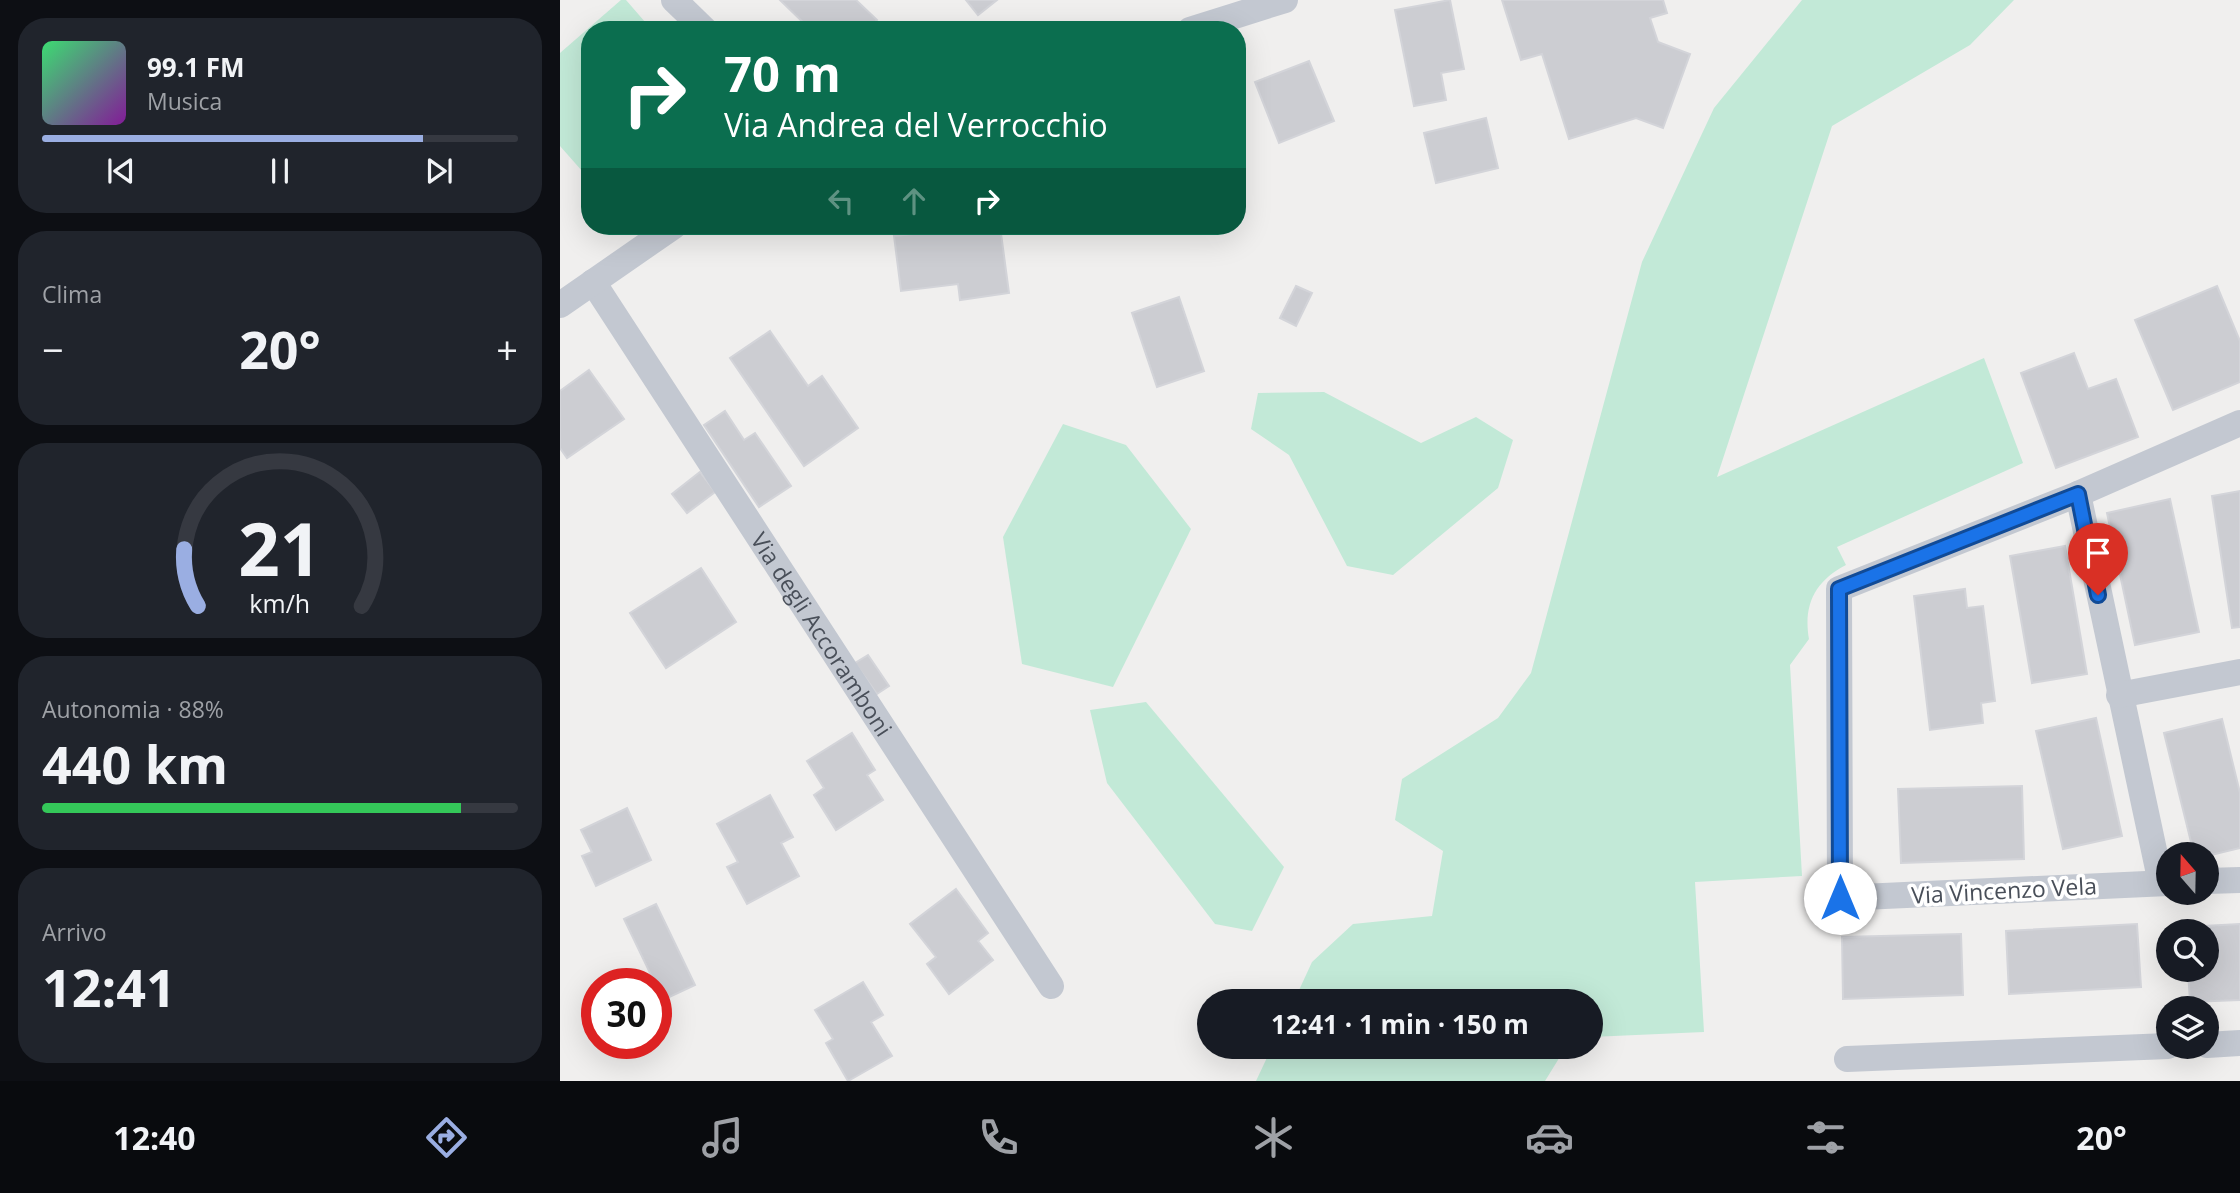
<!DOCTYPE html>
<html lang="it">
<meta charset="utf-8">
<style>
:root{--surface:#171b24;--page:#20242c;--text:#f1f3f6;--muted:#9ea1a6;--line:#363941;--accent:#9aaee2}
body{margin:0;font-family:"Open Sans",sans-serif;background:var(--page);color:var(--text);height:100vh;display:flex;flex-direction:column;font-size:26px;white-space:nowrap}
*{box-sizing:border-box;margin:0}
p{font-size:23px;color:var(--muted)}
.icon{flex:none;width:38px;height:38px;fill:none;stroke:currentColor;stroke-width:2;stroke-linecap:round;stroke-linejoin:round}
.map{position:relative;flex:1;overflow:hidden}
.panel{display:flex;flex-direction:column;gap:18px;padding:18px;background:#0d0f14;width:560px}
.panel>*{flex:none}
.hud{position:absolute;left:21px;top:21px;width:665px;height:214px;border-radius:28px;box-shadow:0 7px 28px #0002;background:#0b6e4f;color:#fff;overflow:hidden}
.needle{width:46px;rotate:340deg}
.buttons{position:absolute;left:1596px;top:842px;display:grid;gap:14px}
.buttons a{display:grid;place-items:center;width:63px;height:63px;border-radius:50%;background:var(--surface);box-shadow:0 7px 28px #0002;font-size:35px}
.speed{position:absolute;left:21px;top:968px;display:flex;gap:14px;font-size:35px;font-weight:700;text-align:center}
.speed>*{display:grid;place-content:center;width:91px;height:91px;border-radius:50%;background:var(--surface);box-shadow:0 7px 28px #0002;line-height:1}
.speed .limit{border:10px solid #d22;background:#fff;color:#111}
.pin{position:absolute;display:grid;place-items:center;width:60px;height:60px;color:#fff;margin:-72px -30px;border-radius:50% 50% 50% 0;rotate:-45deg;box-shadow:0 0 7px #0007}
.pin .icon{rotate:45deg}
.me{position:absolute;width:77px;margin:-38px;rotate:0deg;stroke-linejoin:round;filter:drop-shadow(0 0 5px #0008)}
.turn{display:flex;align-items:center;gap:24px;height:147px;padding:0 28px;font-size:32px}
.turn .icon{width:91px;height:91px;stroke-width:2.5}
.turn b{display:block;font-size:49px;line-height:60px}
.lanes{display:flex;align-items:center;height:66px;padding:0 28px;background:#0003;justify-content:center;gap:35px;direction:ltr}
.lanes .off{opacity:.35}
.big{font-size:52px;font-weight:700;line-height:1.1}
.panel .tile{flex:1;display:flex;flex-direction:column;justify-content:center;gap:10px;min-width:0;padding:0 24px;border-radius:28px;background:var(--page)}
.panel .dial{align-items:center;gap:0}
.dial svg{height:182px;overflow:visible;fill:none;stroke:var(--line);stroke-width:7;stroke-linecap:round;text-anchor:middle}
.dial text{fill:var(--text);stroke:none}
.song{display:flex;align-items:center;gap:21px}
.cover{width:84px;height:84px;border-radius:10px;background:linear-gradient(135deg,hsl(140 70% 55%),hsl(290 70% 35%))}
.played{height:7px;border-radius:4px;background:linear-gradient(90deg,var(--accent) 80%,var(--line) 80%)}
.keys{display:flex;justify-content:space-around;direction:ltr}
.heat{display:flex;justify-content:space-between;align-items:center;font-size:38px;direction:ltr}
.charge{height:10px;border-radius:5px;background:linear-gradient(90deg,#34c759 88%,var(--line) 0)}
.trip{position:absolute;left:637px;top:989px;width:406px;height:70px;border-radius:35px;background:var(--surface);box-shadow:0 7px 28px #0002;font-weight:700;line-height:70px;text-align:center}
.tabs{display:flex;height:112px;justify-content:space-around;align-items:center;background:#090b0e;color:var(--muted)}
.tabs .icon{width:49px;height:49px}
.tabs .on{color:var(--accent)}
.tabs b{font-size:32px;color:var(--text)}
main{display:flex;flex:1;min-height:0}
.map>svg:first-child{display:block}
.green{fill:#c2e9d7}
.building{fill:#cccdd2;stroke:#d3d4d9;stroke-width:2}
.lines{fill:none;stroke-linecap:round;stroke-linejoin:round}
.street{stroke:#c3c8d1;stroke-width:26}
.route-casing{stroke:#114b97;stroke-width:18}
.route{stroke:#1a73e8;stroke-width:12}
.labels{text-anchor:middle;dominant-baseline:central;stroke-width:7;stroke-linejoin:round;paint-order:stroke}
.street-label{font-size:23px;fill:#494f59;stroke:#fff}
</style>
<main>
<section class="panel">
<div class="tile">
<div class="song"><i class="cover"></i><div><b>99.1 FM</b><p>Musica</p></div></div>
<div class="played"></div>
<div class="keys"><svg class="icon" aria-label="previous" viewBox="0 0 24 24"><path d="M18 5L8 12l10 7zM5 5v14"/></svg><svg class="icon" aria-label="pause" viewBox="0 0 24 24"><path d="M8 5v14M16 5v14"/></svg><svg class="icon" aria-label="next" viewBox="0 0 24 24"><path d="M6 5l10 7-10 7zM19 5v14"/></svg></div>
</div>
<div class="tile"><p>Clima</p>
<div class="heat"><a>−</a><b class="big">20°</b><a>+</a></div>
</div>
<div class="tile dial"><svg viewBox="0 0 100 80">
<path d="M14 69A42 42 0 1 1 86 69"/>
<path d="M14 69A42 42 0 0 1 8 44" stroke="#9aaee2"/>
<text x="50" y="56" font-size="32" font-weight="700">21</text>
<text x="50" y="72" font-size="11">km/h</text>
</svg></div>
<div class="tile"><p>Autonomia · 88%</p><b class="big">440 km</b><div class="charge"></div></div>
<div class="tile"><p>Arrivo</p><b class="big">12:41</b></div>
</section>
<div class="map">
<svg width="1680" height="1081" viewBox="0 0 1680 1081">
<rect width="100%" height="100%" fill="#f0efee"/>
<g class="green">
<path d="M61,0H66L92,30H30V180L0,146V53Z"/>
<path d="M1242,0H1454L1410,45L1272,126L1157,477L1424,358L1463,463L1277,547L1286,565C1255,581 1243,605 1249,639L1230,665L1242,876L1135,882L1144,1032L1031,1037V1001H734L752,962L793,924L872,916L883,851L835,820L842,779L938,718L971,673L1082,262L1154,108Z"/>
<path d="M764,392L861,443L916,417L953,440L938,488L833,575L787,566L729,455L691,429L698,393Z"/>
<path d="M503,424L566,445L631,529L553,687L462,664L443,537Z"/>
<path d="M586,702L724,867L692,931L655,924L547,783L530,710Z"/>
<path d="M712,1047V1046L1006,1047L985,1081H696Z"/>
</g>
<g class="building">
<path d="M220,0H296L317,20L307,30H251Z"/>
<path d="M406,0H437L418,15Z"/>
<path d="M890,0L904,69L881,73L886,100L854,106L835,10Z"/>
<path d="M942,0H1103L1107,13L1090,18L1098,42L1130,54L1103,128L1076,118L1009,139L982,54L961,60Z"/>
<path d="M749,61L774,121L719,143L695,82Z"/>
<path d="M926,118L938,168L876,183L864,133Z"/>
<path d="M351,226H440L449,293L400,300L398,284L341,291L334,236L352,234Z"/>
<path d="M736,286L752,293L736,326L720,318Z"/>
<path d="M1657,286L1680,341V382L1613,410L1575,320Z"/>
<path d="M619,297L644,371L597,387L572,313Z"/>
<path d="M210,331L248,386L262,376L298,428L244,466L170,358Z"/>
<path d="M1514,353L1528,389L1556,379L1578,437L1496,468L1461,373Z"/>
<path d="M29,370L64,419L7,458L0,448V391Z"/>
<path d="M165,411L184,440L195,433L231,486L199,507L144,425Z"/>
<path d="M140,472L155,492L127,513L112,494Z"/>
<path d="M1680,491V627L1672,628L1652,496Z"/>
<path d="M1610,499L1639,632L1575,645L1547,513Z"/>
<path d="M1505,546L1527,674L1472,683L1450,556Z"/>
<path d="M141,568L176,622L106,668L70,613Z"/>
<path d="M1405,589L1407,608L1423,606L1435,701L1421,703L1423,723L1370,730L1354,596Z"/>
<path d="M308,655L329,686L317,694L295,663Z"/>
<path d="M1536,718L1562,836L1503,849L1476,731Z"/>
<path d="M1662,719L1680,793V848L1647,856L1634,854L1604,733Z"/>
<path d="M292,733L315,770L307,775L323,800L276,830L254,795L264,788L247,761Z"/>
<path d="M1462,786L1464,859L1341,863L1338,789Z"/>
<path d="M210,795L233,837L221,843L239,876L187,904L167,867L178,862L157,824Z"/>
<path d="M67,808L91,860L36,886L22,856L32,852L21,830Z"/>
<path d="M396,889L428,933L418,941L433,960L389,994L367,964L376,957L350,924Z"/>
<path d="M96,904L135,985L103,1000L64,919Z"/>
<path d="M1577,924L1581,987L1449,994L1446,931Z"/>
<path d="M1680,924V1000L1630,1002L1628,970H1647V931H1627L1626,927Z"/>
<path d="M1401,934L1403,995L1283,999L1282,937Z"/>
<path d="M303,982L323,1015L311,1022L332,1056L288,1081L266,1043L273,1039L255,1010Z"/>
</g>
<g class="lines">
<g class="street">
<path d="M114,0L145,30"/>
<path d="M630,30L725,0"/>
<path id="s1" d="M33,282L491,986"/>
<path d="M0,305L114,226"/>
<path d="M1518,494L1601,883"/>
<path d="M1559,695L1680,672"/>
<path d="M1647,881L1680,880"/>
<path d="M1608,883L1280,898L1279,589L1518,494L1680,423"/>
<path d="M1647,1045L1680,1043"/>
<path d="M1287,1059L1608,1046"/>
</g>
</g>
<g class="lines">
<g class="route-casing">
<path id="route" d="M1280,898L1279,589L1518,494L1538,595"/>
</g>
<use href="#route" class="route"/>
</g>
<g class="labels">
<g class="street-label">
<text stroke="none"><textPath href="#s1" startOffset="420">Via degli Accoramboni</textPath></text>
<text transform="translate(1444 890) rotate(-3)">Via Vincenzo Vela</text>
</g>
</g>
</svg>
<div class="buttons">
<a><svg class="needle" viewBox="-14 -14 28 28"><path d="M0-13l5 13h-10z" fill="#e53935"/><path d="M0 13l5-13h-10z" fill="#9ea1a6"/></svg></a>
<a><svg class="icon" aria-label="search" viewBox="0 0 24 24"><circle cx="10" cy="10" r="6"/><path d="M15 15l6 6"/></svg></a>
<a><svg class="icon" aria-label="layers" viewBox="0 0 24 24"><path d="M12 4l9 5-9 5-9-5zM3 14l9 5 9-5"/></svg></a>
</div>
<div class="speed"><div class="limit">30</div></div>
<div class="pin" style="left:1538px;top:595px;background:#d93025"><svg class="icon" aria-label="arrive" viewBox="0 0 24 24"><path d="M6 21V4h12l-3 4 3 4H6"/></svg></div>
<svg class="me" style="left:1280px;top:898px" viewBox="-20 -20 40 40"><circle r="19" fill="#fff"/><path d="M0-13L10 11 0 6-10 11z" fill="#1a73e8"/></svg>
<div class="trip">12:41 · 1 min · 150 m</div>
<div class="hud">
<div class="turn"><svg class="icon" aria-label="right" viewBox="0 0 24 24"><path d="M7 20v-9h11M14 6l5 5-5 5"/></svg><div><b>70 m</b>Via Andrea del Verrocchio</div></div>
<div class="lanes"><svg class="icon off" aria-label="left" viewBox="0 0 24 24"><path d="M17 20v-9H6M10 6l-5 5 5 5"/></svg><svg class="icon off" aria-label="ahead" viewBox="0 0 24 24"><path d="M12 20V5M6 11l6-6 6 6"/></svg><svg class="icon" aria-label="right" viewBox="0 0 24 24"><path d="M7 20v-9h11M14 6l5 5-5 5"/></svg></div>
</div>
</div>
</main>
<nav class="tabs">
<b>12:40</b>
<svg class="icon on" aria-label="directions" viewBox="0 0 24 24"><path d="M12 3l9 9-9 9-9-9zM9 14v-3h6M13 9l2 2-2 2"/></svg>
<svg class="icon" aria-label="music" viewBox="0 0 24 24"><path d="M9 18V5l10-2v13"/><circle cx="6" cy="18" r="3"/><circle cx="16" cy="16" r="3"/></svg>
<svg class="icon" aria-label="phone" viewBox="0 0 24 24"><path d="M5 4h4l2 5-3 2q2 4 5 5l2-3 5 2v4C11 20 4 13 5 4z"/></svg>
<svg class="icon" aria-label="climate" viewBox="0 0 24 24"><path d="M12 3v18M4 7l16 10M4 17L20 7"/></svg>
<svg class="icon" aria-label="car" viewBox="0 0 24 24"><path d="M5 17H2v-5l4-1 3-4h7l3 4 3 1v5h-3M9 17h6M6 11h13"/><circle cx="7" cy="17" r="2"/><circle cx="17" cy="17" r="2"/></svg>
<svg class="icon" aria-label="filters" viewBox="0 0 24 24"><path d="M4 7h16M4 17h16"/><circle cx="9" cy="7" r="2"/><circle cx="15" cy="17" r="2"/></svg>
<b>20°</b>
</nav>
